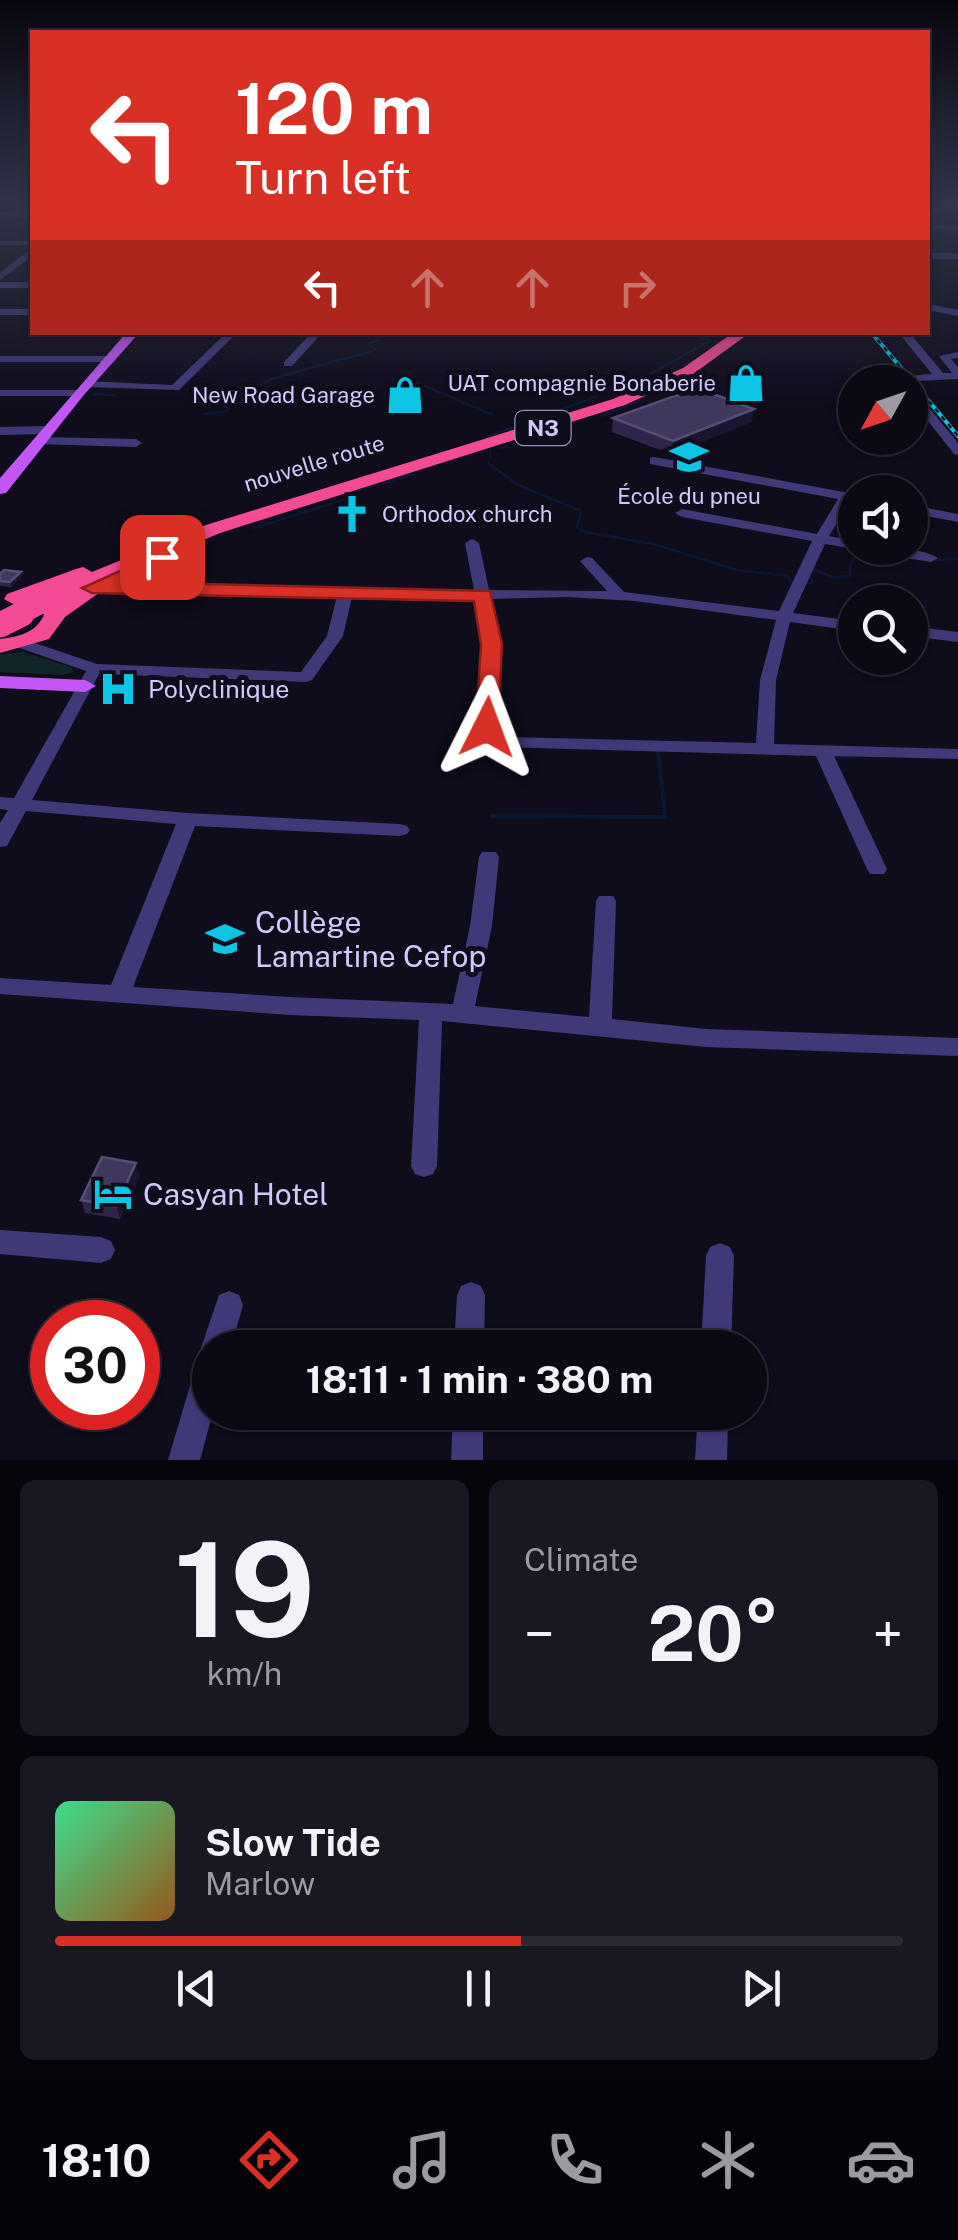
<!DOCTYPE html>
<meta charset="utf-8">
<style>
:root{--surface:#0b0914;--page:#191722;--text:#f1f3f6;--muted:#9a9aa0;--line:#2b2a34;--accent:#d93025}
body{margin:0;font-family:"Public Sans",sans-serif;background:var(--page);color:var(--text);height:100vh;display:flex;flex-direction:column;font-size:38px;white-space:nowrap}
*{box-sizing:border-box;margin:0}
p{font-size:32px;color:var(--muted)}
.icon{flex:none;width:55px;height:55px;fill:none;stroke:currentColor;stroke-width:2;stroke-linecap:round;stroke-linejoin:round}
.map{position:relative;height:1460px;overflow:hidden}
.panel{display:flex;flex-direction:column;gap:20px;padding:20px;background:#06050b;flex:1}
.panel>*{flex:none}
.top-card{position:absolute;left:30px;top:30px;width:900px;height:305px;border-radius:0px;box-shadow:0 2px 8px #0004,0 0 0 2px var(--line);background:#d93025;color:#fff;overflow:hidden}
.needle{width:65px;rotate:230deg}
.fabs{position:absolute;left:838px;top:365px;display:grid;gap:20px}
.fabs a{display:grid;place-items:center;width:90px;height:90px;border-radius:50%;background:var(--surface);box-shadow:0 2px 8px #0004,0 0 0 2px var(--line);font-size:50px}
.speed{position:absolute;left:30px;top:1300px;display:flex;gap:20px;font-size:50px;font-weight:700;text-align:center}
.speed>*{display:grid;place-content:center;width:130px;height:130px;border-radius:50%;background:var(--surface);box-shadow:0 2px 8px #0004,0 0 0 2px var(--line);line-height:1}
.speed .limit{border:15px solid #d22;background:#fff;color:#111}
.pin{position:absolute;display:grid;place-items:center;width:85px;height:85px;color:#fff;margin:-42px;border-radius:20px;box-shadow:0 5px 15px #0006}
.me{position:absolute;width:110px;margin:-55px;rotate:3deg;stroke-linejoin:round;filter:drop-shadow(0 0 8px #0008)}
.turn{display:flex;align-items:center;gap:35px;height:210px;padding:0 40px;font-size:45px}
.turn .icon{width:130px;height:130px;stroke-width:2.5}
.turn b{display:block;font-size:70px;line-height:85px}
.lanes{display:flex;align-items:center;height:95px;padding:0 40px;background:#0003;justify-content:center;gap:50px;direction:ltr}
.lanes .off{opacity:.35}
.big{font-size:75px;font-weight:700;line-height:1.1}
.panel .widget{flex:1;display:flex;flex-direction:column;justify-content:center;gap:15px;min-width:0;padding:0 35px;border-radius:15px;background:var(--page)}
.panel .dial{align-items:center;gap:0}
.dial b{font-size:130px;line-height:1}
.song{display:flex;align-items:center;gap:30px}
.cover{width:120px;height:120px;border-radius:15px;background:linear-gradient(135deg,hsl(150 70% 55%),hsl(30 70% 35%))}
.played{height:10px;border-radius:5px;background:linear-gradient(90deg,var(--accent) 55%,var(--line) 55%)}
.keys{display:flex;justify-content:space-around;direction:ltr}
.heat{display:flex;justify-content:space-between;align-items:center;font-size:55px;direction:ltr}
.panel .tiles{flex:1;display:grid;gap:20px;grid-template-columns:1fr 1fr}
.widget:last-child{grid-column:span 2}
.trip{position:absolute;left:192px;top:1330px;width:575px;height:100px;border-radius:50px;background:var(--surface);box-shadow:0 2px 8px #0004,0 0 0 2px var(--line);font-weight:700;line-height:100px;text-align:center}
.tabs{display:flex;height:160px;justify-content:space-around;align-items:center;background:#040408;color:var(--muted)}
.tabs .icon{width:70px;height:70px}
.tabs .current{color:var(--accent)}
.tabs b{font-size:45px;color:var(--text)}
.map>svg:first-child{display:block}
.green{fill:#0f2425}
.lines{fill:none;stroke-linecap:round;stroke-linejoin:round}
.stream-far1{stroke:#0b1835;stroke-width:2.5}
.stream{stroke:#0b1835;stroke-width:4}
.minor{fill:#3f3978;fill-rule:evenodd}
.major{fill:#c256f6;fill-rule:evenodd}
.highway{fill:#f54b94;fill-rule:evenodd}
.rail-casing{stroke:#0cc4e4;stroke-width:4}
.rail{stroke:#0f0c1b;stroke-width:2.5;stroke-dasharray:5;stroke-linecap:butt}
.highway-bridge-far1{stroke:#f54b94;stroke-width:20}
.highway-bridge{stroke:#f54b94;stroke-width:25}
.wall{fill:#2e2549}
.shaded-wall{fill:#1a142e}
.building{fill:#40375c;stroke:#564e75;stroke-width:2.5}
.route{fill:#d93025;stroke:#8d1f18;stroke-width:2.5}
.labels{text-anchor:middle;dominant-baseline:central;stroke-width:10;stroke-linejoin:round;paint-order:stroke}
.far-poi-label{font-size:22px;fill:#d1c9fc;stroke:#0f0c1b;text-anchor:end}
.shield{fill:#0f0c1b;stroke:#9790b8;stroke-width:2.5}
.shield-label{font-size:22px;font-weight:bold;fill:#d1c9fc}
.far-street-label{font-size:22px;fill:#d1c9fc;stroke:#0f0c1b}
.poi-label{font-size:25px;fill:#d1c9fc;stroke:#0f0c1b;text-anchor:start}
.near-poi-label{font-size:30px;fill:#d1c9fc;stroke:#0f0c1b;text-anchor:start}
</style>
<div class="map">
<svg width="958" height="1460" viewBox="0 0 958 1460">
<rect width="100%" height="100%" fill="#0f0c1b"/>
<path class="green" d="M23,652L71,667L74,672L62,675L0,672V654Z"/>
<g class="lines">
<g class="stream-far1">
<path d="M402,332H422"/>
<path d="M413,381L493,415"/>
<path d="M94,394L113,395"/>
<path d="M204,414L224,412L271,379L376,350L369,344L390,332"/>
<path d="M602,416L639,401"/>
<path d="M486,437L636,382L711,340L681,332"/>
<path d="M490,447V458"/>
<path d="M501,448L507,446"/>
<path d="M488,463L518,485L581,511L577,527L585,532L654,544L737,570L788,576L790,582H796"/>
<path d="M385,483L414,474"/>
<path d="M352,492L376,485"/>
<path d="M254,528L343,500"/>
<path d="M933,560L958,559"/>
<path d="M806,584L813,582L808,573L813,569L832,577L850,576L851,562L863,549"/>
</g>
<g class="stream">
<path d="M832,757L858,756"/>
<path d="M491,816L665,817L658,751"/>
</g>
<g class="minor">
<path d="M958,207V211L928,212V208Z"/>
<path d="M0,211L32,214V218L0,215Z"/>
<path d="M928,225L958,226V230L928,229Z"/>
<rect x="0" y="241" width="32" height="4"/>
<path d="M29,250H32V256L0,280V273Z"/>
<rect x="928" y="253" width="30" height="6"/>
<rect x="0" y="282" width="32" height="6"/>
<path d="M928,304L958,310V316L928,310Z"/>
<rect x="0" y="309" width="32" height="6"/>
<path d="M227,332H238L179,390L86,387L81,384L86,381L172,385Z"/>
<path d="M312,332H323L292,366H284V362Z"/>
<path d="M898,332H909L943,373H952L939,356L958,352V358L951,359L958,367V379L897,382L896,377L932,374Z"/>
<path d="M0,356H109L114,359L109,362H0Z"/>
<path d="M910,388L914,389L958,443V455L954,454L910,398Z"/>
<path d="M0,390H78L84,393L78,396H0Z"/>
<path d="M0,427L47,426L53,430L47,434L0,435Z"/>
<path d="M38,437L136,439L142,443L136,447L34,444L32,441Z"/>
<path d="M654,457L855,494V502L850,501L829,536L855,541V548H860L855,549L825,544L793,613L855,621V631L790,622L776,680L774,744L958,749V759L834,756L887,869L884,874H870L867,869L816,756L503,747L485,739L478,727L484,644L476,599L352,597L343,636L312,680L306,682L99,674L32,800L188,813L400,824L407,826L410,830L407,834L400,836L195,826L133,987L290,997L453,1004L470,926L479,857L482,852H496L499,857L492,926L475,1006L589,1017L596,901L599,896H613L616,901L612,1019L706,1029L958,1038V1056L706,1047L442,1021L437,1166L433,1174L424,1177L415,1174L411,1166L419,1020L290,1015L0,994V978L111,985L176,824L26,811L7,846L0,847V823L8,810L0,809V797L14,798L86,671L14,646L12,643L14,640H26L97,664L301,672L327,636L337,596L92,591L85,587L92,583L474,590L465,543L472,539L479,543L489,590L607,591L580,561L587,557L592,558L624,592L779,611L812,541L682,517L675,513L682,509L817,534L838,499L650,464V458ZM567,597L635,601L776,620L760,680L756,743L507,737L496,727L500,644L491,599Z"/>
<path d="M910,505L958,514V522L910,513Z"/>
<path d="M860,548C883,547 918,546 938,558L931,562L867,552Z"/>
<path d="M910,626L958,632V642L910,636Z"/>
<path d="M0,1230L101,1237L111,1241L115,1250L111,1259L101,1263L0,1254Z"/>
<path d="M720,1243L730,1247L734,1256L731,1348H701L706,1256L710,1247Z"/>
<path d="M471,1282L481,1286L485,1295L484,1348H454L457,1295L461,1286Z"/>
<path d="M229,1291L239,1295L243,1305L231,1348H210V1412H213L200,1460H168L195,1369L200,1359L205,1356L201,1348L219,1295Z"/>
<path d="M453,1412H483V1460H451Z"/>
<path d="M698,1412H728L727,1460H695Z"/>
</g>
<g class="major">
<path d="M127,332H140L83,396L6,493L0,494V478Z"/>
<path d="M0,676L85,680L96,686L85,692L0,688Z"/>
</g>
<path class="highway" d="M734,332H751L693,374L625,405L220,533L104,582L103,590L65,617L49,639L0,653V639C18,637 36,633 44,615L33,603L36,598L44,597L56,603L72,593L63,588L15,605L4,599L7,594L76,569L83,567L92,572L206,525L613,399L683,368Z"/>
<g class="rail-casing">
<path id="rail" d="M871,332L958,436"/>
</g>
<use href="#rail" class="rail"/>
<path class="highway-bridge-far1" d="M17,616L73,587"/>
<path class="highway-bridge" d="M0,625L22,614"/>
</g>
<g class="wall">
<path d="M613,418L752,422L671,454L612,432Z"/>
<path d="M21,572L22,577L11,587L0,586V574Z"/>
<path d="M140,1175L120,1219L85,1213L81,1200Z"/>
</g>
<g class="shaded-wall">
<path d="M754,409L752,422L671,454L673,441Z"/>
<path d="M21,572L22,577L11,587L10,582Z"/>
<path d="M136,1163L140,1175L120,1219L116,1206Z"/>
</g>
<g class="building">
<path d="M697,388L754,409L673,441L613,418Z"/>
<path d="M4,570L21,572L10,582L0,581V574Z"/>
<path d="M102,1157L136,1163L116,1206L81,1200Z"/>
</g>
<linearGradient id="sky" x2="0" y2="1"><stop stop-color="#08070f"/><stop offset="0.5" stop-color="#31344a"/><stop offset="1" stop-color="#31344a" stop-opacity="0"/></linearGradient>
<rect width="958" height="407" fill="url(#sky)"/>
<path class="route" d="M162,552L169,553V561L120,582L490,591L502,644L498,727L487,734L476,727L481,644L474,601L92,593L82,588Z"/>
<defs>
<g id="shop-bare" transform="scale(3)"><path d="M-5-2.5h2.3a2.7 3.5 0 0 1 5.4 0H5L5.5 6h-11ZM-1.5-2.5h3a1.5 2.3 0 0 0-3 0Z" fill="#0cc4e4" stroke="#0f0c1b" stroke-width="2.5" paint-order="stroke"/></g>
<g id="school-bare" transform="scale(3)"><path d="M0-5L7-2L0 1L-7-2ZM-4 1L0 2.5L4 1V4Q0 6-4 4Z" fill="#0cc4e4" stroke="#0f0c1b" stroke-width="2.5" paint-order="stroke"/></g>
<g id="church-bare" transform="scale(3)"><path d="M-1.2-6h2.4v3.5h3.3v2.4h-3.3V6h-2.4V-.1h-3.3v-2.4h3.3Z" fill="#0cc4e4" stroke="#0f0c1b" stroke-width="2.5" paint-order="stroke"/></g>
<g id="hospital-bare" transform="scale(3)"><path d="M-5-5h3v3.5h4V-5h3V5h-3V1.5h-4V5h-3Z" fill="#0cc4e4" stroke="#0f0c1b" stroke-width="2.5" paint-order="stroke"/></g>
<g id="hotel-bare" transform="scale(3)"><path d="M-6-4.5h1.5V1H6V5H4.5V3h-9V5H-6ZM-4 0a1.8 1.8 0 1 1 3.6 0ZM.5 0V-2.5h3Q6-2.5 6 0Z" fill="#0cc4e4" stroke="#0f0c1b" stroke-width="2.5" paint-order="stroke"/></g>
</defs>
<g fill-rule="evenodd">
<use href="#shop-bare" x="746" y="383"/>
<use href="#shop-bare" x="405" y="395"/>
<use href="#school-bare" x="689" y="457"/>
<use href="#church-bare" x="352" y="514"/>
<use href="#hospital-bare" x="118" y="689"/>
<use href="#school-bare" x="225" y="939"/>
<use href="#hotel-bare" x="113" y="1194"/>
</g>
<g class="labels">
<g class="far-poi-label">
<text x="716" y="383">UAT compagnie Bonaberie</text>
<text x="375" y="395">New Road Garage</text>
<text x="689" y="496" text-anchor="middle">École du pneu</text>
<text x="382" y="514" text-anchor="start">Orthodox church</text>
</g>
<rect class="shield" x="515.5" y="411" width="55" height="34" rx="8"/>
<g class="shield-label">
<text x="543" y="428">N3</text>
</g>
<g class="far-street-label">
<text transform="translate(314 463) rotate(-17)">nouvelle route</text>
</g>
<g class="poi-label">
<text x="148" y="689">Polyclinique</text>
</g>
<g class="near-poi-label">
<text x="255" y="922">Collège<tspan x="255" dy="34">Lamartine Cefop</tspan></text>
<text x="143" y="1194">Casyan Hotel</text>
</g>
</g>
</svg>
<div class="fabs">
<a><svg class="needle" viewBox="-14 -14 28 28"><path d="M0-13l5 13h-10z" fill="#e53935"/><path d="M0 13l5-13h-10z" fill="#9a9aa0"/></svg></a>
<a><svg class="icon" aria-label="sound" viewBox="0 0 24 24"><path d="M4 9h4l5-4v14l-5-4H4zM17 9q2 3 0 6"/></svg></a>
<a><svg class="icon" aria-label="search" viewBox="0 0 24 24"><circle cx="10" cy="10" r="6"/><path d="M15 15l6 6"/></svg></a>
</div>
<div class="speed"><div class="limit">30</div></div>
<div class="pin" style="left:162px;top:557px;background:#d93025"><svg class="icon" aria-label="arrive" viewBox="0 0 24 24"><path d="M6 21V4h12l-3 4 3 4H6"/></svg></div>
<svg class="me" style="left:487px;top:727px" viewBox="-20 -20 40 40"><path d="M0-17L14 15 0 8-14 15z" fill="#d93025" stroke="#fff" stroke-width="4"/></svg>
<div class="trip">18:11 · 1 min · 380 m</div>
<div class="top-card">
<div class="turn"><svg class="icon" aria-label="left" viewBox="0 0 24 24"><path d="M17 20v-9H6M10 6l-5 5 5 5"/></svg><div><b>120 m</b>Turn left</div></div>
<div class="lanes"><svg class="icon" aria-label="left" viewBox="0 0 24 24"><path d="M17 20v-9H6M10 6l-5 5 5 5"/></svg><svg class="icon off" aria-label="ahead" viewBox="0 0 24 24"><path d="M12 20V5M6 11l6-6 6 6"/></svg><svg class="icon off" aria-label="ahead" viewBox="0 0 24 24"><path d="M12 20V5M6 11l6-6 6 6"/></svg><svg class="icon off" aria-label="right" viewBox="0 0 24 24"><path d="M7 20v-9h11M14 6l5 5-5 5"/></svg></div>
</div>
</div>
<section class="panel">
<div class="tiles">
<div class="widget dial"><b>19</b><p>km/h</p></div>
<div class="widget"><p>Climate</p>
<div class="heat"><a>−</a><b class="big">20°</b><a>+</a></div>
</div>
<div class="widget">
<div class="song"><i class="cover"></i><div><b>Slow Tide</b><p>Marlow</p></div></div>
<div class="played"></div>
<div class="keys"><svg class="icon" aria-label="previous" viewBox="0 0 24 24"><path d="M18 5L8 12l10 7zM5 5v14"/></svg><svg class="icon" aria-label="pause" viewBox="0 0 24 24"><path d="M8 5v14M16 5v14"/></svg><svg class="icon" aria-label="next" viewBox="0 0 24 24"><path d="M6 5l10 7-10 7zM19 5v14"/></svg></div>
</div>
</div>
</section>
<nav class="tabs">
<b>18:10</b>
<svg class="icon current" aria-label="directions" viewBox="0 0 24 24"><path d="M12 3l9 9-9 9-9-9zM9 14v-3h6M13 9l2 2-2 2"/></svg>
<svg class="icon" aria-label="music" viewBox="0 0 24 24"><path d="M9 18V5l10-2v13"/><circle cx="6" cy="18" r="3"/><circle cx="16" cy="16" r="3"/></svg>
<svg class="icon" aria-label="phone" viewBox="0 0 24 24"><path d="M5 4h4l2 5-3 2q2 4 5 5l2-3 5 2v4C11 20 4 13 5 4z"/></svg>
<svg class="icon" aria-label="climate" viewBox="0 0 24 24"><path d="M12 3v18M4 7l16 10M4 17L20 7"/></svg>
<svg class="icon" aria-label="car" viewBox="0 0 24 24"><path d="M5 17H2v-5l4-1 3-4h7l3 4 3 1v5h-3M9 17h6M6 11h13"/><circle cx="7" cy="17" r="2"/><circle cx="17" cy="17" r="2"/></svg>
</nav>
